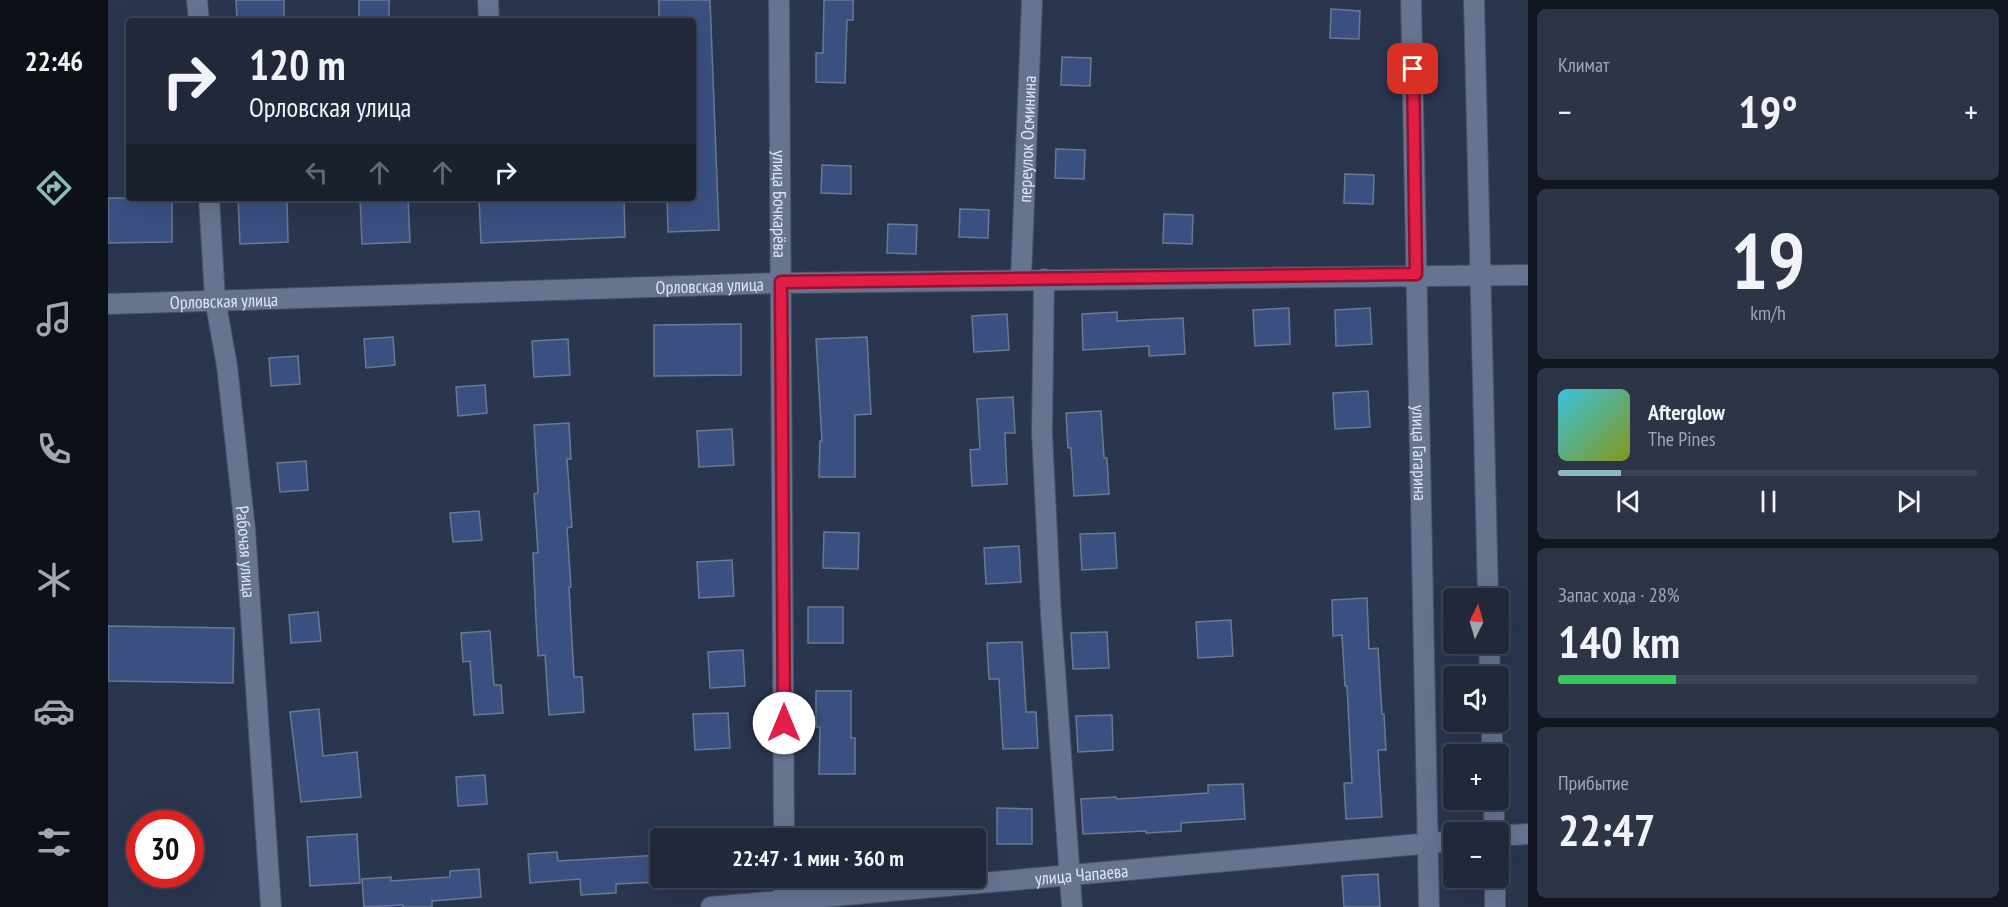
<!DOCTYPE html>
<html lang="ru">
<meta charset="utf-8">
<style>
:root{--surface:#20283a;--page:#2d3445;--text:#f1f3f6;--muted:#a2a6af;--line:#3d4454;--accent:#8bbbb9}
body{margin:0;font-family:"PT Sans Narrow",sans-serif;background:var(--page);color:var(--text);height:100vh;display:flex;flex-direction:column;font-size:22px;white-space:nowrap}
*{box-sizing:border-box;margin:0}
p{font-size:20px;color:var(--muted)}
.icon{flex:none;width:33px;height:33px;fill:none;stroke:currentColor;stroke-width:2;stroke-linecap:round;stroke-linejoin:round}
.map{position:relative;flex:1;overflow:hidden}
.panel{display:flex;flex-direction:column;gap:9px;padding:9px;background:#121620;width:480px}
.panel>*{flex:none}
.banner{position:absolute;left:18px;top:18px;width:570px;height:183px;border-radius:6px;box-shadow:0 6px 24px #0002,0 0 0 2px var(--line);background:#20283a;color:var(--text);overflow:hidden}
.needle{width:39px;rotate:5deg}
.controls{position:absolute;left:1335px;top:588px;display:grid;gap:12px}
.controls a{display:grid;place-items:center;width:66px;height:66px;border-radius:6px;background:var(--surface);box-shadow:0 6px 24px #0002,0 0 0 2px var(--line);font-size:30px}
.speed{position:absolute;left:18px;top:810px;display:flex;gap:12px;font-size:30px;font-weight:700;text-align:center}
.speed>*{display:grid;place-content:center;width:78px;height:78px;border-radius:50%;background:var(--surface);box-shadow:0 6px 24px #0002,0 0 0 2px var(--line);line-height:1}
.speed .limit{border:9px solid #d22;background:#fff;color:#111}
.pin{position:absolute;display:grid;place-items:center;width:51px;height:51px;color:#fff;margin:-26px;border-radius:12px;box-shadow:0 3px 9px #0006}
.me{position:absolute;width:66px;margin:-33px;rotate:0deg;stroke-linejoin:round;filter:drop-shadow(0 0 4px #0008)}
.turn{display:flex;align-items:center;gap:21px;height:126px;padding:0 24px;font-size:27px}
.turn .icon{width:78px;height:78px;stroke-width:2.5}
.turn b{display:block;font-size:42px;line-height:51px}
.lanes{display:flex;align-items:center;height:57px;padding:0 24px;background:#0003;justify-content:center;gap:30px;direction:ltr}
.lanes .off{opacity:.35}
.big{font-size:45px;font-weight:800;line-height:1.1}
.panel .tile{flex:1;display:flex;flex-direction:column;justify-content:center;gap:9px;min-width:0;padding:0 21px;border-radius:9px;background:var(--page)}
.panel .dial{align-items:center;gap:0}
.dial b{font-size:78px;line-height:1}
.song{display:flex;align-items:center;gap:18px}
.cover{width:72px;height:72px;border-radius:9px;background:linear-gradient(135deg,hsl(190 70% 55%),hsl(70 70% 35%))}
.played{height:6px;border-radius:3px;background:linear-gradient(90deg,var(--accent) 15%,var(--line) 15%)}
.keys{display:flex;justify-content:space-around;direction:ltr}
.heat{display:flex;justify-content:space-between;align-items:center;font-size:33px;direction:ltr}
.charge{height:9px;border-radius:4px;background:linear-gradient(90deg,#34c759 28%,var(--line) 0)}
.trip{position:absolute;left:542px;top:828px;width:336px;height:60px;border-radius:6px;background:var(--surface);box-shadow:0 6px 24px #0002,0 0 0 2px var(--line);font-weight:800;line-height:60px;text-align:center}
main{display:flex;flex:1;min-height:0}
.menu{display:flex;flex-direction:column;width:108px;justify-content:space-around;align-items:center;background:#0d1017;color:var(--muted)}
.menu .icon{width:42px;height:42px}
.menu .on{color:var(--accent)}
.menu b{font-size:27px;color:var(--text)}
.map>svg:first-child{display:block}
.building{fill:#3a5081;stroke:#6a7894;stroke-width:1.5}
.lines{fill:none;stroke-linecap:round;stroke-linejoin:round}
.street-casing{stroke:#475166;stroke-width:22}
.street{stroke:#667490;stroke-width:20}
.route-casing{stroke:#92132f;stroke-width:15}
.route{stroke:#e11d48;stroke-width:10}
.labels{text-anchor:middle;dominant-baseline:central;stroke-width:6;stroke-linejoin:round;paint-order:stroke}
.street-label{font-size:18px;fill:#dee6f6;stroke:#2a364e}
</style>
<main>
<nav class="menu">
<b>22:46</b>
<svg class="icon on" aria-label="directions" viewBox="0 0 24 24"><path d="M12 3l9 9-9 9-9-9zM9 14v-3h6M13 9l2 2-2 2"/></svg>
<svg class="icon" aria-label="music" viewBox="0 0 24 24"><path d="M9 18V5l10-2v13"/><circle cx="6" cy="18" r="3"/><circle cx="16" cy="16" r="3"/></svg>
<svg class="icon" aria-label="phone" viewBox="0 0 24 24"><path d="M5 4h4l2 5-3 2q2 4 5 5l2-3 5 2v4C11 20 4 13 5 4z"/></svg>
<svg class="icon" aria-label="climate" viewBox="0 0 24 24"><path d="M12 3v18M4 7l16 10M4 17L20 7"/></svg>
<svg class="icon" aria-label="car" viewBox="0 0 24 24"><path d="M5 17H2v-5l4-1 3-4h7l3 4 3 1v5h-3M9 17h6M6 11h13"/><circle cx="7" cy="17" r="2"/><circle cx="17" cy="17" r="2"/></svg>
<svg class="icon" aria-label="filters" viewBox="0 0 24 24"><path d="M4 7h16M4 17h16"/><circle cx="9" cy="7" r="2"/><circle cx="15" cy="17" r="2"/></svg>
</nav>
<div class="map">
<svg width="1420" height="907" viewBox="0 0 1420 907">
<rect width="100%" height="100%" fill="#2a364e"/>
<g class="building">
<path d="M128,0H176V21H129Z"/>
<rect x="251" y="0" width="30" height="21"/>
<path d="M551,0H602L611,230L560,232L559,198H585V21H551Z"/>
<path d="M716,0H745V20H739L737,83L708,82V53H715Z"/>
<path d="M1223,9L1252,11L1251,39L1222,38Z"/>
<path d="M954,57L983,58L982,86L953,85Z"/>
<path d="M948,149L977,150L976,179L947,178Z"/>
<path d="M714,165L743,166V194L713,193Z"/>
<path d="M1237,174L1266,175L1265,204L1236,203Z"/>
<path d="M0,198H64V242L0,243Z"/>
<path d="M130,198H179L180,242L132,244Z"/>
<path d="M252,198H300L302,242L254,244Z"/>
<path d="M371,198H516L517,237L373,243Z"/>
<path d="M852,209L881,210L880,238L851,237Z"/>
<path d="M1056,214L1085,215L1084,244L1055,243Z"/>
<path d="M780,224L809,225L808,254L779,253Z"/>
<path d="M1181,308L1182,344L1147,346L1145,310Z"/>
<path d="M1262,308L1264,344L1228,346L1227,310Z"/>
<path d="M1009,312V321L1075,318L1077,354L1041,356V346L975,350L974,314Z"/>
<path d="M899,314L901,350L866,352L864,316Z"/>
<path d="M633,324V375L546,376V325Z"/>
<path d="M285,337L287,365L258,368L256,339Z"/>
<path d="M759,337L763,414L747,415V477H711L712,441H714L708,339Z"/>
<path d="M460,339L462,375L426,377L424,341Z"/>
<path d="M190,356L192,384L163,386L161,358Z"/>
<path d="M377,385L379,413L350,416L348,387Z"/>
<path d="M1260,391L1262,427L1227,429L1225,393Z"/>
<path d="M905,397L907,433H897L899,484L864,486L862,450L872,449L869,399Z"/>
<path d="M993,411L996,458H999L1001,494L966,496L963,448H960L958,413Z"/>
<path d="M461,423L463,459H459L464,527L459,528L463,587H461L466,677H474L476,712L441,715L437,655L430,656L428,620L425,553H430L426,494L430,493L426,425Z"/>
<path d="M624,429L626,465L591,467L589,431Z"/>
<path d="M198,461L200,490L172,492L169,463Z"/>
<path d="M371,511L374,540L345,542L342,513Z"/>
<path d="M716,532L751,533L750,569L715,568Z"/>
<path d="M1007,533L1009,568L974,570L972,534Z"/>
<path d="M911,546L913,582L878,584L876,548Z"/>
<path d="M624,560L626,596L591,598L589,562Z"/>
<path d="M1259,598L1261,649L1270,648L1274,714H1276L1278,750H1270L1274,817L1238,819L1236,783H1244L1239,686H1237L1234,635L1225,636L1224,600Z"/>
<rect x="700" y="607" width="35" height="36"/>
<path d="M210,612L213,641L183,643L181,615Z"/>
<path d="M1123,620L1125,656L1090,658L1088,622Z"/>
<path d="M0,626L126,628L125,683L0,681Z"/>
<path d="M382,631L386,685H393L395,713L366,715L362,661L355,662L353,633Z"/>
<path d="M999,632L1001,668L965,669L963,633Z"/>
<path d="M914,642L918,712H928L930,748L895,749L891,679H881L879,643Z"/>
<path d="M635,650L637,686L602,688L600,652Z"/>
<path d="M708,691H743V738H747V774H711L712,727H708Z"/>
<path d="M211,709L215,756L249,752L253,797L193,802L182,712Z"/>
<path d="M620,713L622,748L587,750L585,714Z"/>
<path d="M1004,715L1005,750L970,752L968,716Z"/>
<path d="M377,775L379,804L350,806L348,777Z"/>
<path d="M1135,784L1137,819L1073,823V831L1038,833V831L975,834L973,799L1008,797L1009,799L1100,793V785Z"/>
<path d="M889,808L924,809V844H889Z"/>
<path d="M249,834L252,883L202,886L199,837Z"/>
<path d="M449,852L450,861L552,855V882L508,884V893L473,895L472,879L422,883L420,854Z"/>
<path d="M371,869L373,897L324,901V907H295V905L256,907L254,879L283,877V881L342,877V871Z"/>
<path d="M1270,874L1272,907H1236L1234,876Z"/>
</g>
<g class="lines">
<g class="street-casing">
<g id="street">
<path d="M89,0L91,21"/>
<path d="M380,0L381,21"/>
<path id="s1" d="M671,0L676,838"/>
<path id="s2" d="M1303,0L1321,907"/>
<path d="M1366,0L1380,598"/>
<path id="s3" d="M101,198L107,299L119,366L137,529L163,907"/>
<path id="s4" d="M913,279L924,0"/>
<path d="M936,279L934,433L943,615L964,907"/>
<path id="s5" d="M0,304L673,283L1420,275"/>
<path d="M1381,644L1382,676"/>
<path d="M1384,722V754"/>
<path d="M1386,800V832"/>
<path d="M1390,836L1420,834"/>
<path d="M676,878L677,907"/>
<path d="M1387,878V907"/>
<path id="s6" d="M603,907L1346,841"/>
</g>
</g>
<use href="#street" class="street"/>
</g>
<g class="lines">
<g class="route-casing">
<path id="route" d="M676,723L673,282L1308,274L1305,69"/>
</g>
<use href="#route" class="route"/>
</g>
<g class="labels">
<g class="street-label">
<text stroke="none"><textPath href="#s4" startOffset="140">переулок Осминина</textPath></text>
<text stroke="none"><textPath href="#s1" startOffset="204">улица Бочкарёва</textPath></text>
<text stroke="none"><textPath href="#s5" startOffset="602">Орловская улица</textPath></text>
<text stroke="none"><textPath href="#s5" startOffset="116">Орловская улица</textPath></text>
<text stroke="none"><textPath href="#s2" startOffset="453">улица Гагарина</textPath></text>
<text stroke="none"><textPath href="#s3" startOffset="356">Рабочая улица</textPath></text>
<text stroke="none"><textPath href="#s6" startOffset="372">улица Чапаева</textPath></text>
</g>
</g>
</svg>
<div class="controls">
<a><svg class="needle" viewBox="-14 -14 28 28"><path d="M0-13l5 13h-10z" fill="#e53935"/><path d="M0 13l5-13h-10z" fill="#a2a6af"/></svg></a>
<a><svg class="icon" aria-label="sound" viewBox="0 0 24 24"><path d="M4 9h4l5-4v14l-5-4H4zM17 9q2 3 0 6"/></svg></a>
<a>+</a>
<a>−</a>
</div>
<div class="speed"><div class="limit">30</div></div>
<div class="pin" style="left:1305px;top:69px;background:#d93025"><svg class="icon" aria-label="arrive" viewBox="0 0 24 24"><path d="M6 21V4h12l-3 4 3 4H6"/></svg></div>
<svg class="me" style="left:676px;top:723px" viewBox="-20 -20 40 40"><circle r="19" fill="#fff"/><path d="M0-13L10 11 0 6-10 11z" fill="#e11d48"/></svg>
<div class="trip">22:47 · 1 мин · 360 m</div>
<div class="banner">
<div class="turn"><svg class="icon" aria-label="right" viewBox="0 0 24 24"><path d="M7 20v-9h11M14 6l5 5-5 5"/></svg><div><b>120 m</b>Орловская улица</div></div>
<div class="lanes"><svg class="icon off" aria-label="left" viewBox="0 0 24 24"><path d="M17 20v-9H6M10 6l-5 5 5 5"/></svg><svg class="icon off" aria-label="ahead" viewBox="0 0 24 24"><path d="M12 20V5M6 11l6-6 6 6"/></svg><svg class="icon off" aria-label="ahead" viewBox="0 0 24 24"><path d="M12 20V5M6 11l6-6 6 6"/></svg><svg class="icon" aria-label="right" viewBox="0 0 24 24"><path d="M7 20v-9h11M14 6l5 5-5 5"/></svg></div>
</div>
</div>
<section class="panel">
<div class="tile"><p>Климат</p>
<div class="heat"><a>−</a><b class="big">19°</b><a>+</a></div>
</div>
<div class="tile dial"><b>19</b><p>km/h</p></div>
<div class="tile">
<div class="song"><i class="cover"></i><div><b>Afterglow</b><p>The Pines</p></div></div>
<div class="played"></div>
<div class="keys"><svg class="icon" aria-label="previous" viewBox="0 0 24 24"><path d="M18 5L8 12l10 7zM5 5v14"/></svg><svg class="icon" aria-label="pause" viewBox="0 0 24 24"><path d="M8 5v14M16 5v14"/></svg><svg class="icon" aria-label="next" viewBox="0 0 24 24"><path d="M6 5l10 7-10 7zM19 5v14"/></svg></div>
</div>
<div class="tile"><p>Запас хода · 28%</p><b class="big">140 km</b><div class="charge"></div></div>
<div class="tile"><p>Прибытие</p><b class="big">22:47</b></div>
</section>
</main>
